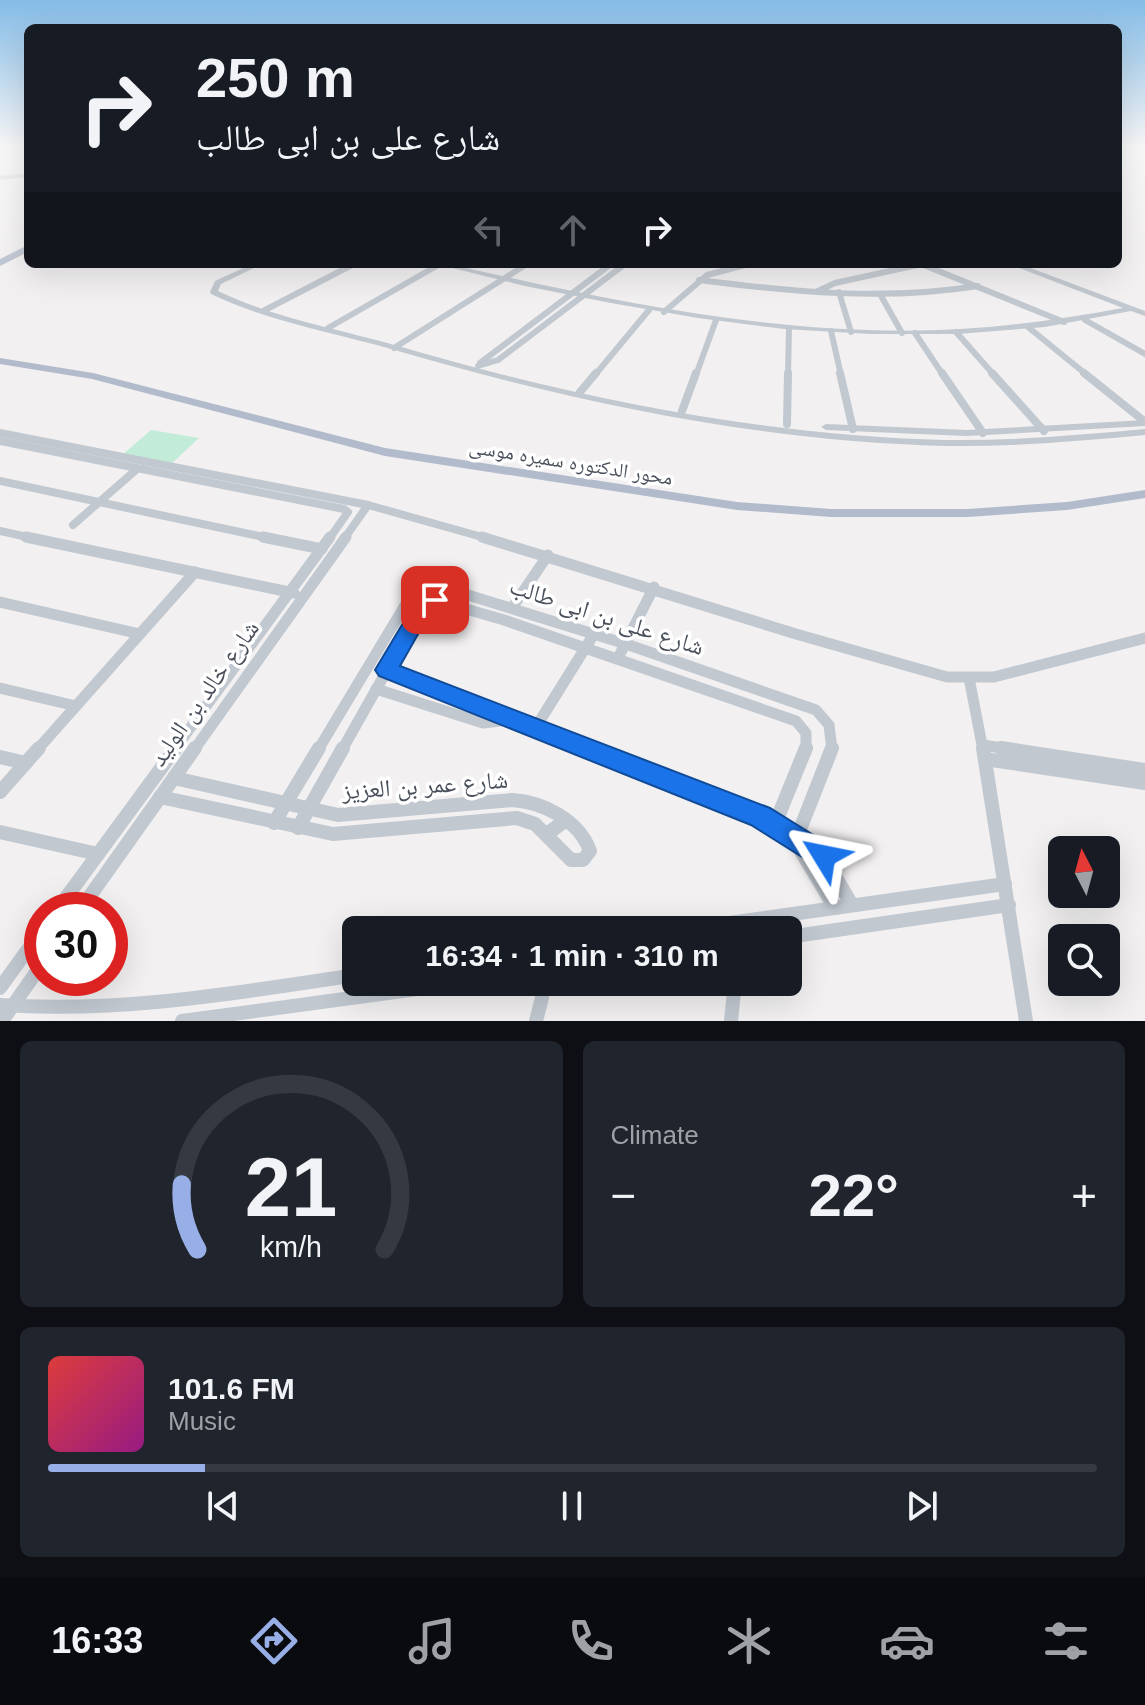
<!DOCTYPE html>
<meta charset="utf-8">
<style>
:root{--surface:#171b24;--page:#20242c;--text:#f1f3f6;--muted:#9ea1a6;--line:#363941;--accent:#97aee7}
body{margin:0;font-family:Arial,"Noto Naskh Arabic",sans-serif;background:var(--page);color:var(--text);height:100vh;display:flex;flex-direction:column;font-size:30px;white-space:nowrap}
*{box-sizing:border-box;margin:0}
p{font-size:26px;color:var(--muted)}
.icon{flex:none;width:44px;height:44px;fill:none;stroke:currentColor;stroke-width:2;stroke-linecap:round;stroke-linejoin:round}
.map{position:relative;height:1021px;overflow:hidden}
.details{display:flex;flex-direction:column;gap:20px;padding:20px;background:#0d0f14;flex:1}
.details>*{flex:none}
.top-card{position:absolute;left:24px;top:24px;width:1098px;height:244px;border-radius:12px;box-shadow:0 8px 32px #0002;background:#171b24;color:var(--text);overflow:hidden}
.needle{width:52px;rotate:354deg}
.buttons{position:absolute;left:1048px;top:836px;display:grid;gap:16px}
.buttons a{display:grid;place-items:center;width:72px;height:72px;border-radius:12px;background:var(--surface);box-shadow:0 8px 32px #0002;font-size:40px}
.speed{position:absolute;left:24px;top:892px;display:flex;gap:16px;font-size:40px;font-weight:700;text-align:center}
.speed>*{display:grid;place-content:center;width:104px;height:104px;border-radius:50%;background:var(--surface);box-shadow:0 8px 32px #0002;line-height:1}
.speed .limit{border:12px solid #d22;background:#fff;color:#111}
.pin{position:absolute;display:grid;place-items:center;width:68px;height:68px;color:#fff;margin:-34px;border-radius:16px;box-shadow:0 4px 12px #0006}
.me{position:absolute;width:88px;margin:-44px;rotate:305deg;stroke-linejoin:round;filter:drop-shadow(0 0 6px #0008)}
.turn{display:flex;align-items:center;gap:28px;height:168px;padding:0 40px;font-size:36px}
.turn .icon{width:104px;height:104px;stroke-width:2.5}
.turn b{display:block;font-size:56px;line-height:68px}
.lanes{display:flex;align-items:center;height:76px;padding:0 40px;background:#0003;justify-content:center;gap:40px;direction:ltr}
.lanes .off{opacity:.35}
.big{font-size:60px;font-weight:700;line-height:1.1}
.details .card{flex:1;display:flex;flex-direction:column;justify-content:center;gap:12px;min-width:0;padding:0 28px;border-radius:12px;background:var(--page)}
.details .dial{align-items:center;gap:0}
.dial svg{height:208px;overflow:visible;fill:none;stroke:var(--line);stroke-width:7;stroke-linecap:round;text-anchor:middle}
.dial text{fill:var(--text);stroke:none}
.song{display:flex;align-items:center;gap:24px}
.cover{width:96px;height:96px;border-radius:12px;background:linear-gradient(135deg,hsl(0 70% 55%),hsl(310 70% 35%))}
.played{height:8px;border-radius:4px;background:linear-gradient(90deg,var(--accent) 15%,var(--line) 15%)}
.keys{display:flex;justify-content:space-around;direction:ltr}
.heat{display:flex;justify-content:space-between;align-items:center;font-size:44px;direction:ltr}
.details .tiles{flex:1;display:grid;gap:20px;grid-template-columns:1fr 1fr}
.card:last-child{grid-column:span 2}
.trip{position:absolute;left:342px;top:916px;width:460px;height:80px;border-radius:12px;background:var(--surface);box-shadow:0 8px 32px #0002;font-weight:700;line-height:80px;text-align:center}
.tab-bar{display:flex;height:128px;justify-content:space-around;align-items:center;background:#090b0e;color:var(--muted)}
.tab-bar .icon{width:56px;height:56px}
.tab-bar .active{color:var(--accent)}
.tab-bar b{font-size:36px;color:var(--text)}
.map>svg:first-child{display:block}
.green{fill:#c2ecd8}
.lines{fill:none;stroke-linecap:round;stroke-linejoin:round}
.minor-far3{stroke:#c1c8d0;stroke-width:6}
.minor-far2{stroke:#c1c8d0;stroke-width:8}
.minor-far1{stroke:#c1c8d0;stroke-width:11}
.minor{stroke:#c1c8d0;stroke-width:14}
.tertiary{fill:#c1c8d0;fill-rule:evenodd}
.primary{fill:#b2bbcc;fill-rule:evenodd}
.route{fill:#1a73e8;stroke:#114b97;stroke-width:2}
.labels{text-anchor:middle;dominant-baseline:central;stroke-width:7;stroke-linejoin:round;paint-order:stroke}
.street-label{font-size:20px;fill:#49505b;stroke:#fff}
.near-street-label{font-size:24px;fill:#49505b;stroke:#fff}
</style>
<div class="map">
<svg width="1145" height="1021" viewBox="0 0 1145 1021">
<rect width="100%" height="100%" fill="#f2f0f0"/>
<path class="green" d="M151,430L199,438L171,464L121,456Z"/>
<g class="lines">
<g class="minor-far3">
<path d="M921,264L1064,322"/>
<path d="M699,280C793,292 884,301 978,286"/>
<path d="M818,291L835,283L922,264"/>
<path d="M839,292L851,332"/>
<path d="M880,294L902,333"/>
<path d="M265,310L354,264"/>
<path d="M664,312L707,275L749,264"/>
<path d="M1085,320L1145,354"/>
<path d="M1028,327L1087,375"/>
<path d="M328,328L440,264"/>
<path d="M831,331L841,375"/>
<path d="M956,332L994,375"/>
<path d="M915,333L943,375"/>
<path d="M394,348L527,264"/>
<path d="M480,363L611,264"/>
<path d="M478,366L498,360L625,264"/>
<path d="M595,375L649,310"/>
<path d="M696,375L716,320"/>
<path d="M788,375L789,328"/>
</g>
<g class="minor-far2">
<path d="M840,373L853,429"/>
<path d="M942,373L983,433"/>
<path d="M992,373L1044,431"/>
<path d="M1084,373L1145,422"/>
<path d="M580,392L596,373"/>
<path d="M682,411L696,373"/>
<path d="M787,424L788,373"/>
<path d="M0,433L368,505L489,539"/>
<path d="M0,441L344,509L348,512L329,539"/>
<path d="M0,481L273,539"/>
<path d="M73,525L137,469"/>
<path d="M0,531L36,539"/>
<path d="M344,539L368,505"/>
</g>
<g class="minor-far1">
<path d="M26,537L294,593"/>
<path d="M263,537L322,549"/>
<path d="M482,537L796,634L947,677H994L1145,638"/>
<path d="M0,602L140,634"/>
<path d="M512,608L548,555"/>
<path d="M618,658L654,587"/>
<path d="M387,670L590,750"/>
<path d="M969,678L983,750"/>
<path d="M0,688L76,706"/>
<path d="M376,689L483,723L500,721L509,716"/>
<path d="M536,727L594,634"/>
<path d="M983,745L1014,750"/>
<path d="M37,750L195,572"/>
<path d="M174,750L330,537"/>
<path d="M194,750L346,537"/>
<path d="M318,750L410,597L424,589L442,587L626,644L816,710L829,725L832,750"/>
<path d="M342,750L422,608L435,600L504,620L796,721L806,733V750"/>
</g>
<g class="minor">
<path d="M585,748L761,817L822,854L852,905"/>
<path d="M983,748L1026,1021"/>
<path d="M1001,748L1145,770"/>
<path d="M0,757L26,763"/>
<path d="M985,759L1145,783"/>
<path d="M0,792L39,748"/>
<path d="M160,797L333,834L517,818L535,824L571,860H583L590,851C579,820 543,802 512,800L338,815L174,778"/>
<path d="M274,823L319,748"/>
<path d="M775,824L806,748"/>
<path d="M298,828L343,748"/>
<path d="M0,832L98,854"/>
<path d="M547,834L566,820"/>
<path d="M797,837L832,748"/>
<path d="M797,837L802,853L835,908"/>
<path d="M57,910L176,748"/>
<path d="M80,910L195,748"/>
<path d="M679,930L1005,884"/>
<path d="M788,937L1009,905"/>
<path d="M0,988L42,930"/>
<path d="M0,1005C121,1013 237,993 356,975"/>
<path d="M2,1021L42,964"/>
<path d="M182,1021L469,982"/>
<path d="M536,1021L546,982"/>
<path d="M731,1021L735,982"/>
</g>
<g class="tertiary">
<path d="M28,173V177L0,180V176Z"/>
<path d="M252,264H262L221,284L218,291C274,318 338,329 398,346C576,398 759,435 945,440C1012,441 1079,435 1145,429V435C1079,441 1012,447 945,446C756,441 572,402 391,349C331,332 267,321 211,294L210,292L215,281Z"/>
<path d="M436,264H449C614,302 790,339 960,329C1015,326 1069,318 1123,308L1009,264H1020L1145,311V316L1131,311L1045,327L958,334H871L784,329L698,318L611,303L525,286Z"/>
<path d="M1145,420V426L967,436L826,430L821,427L826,424L967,430Z"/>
</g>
<g class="primary">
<path d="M28,245V252L0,266V259Z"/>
<path d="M0,358L93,373L385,448L737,502L831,509H968L1067,502L1145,490V498L1067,510L968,517H831L737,510L385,456L92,379L0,364Z"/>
</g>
</g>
<linearGradient id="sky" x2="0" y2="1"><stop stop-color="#85bce7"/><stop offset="0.51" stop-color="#f9f8f8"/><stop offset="1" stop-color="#f9f8f8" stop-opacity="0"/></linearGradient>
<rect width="1145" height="291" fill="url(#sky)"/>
<path class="route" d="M435,593L443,595L446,600L430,613L400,666L770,808L834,848L838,856L834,865L824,869L815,865L751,825L379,676L375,670L415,603Z"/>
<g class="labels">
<g class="street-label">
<text transform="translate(571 462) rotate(9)">محور الدكتوره سميره موسى</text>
</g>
<g class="near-street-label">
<text transform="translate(607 616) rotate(18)">شارع على بن ابى طالب</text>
<text transform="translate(204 693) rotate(-55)">شارع خالد بن الوليد</text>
<text transform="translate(425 785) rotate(-4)">شارع عمر بن العزيز</text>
</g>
</g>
</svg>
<div class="buttons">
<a><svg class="needle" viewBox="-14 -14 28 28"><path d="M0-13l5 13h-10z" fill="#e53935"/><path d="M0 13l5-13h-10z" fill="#9ea1a6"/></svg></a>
<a><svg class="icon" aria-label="search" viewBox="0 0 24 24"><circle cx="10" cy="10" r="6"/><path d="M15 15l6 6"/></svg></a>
</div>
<div class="speed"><div class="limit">30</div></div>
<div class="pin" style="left:435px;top:600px;background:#d93025"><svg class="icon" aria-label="arrive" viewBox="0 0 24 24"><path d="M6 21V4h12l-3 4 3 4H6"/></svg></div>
<svg class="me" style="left:824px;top:856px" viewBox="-20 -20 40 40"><path d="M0-17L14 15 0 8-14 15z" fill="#1a73e8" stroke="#fff" stroke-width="4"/></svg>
<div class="trip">16:34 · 1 min · 310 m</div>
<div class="top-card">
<div class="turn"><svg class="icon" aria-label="right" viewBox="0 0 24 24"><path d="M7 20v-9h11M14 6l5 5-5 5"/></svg><div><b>250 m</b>شارع على بن ابى طالب</div></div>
<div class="lanes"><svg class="icon off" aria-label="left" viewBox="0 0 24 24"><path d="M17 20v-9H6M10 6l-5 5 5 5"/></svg><svg class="icon off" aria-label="ahead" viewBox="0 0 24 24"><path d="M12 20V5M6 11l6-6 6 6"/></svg><svg class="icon" aria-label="right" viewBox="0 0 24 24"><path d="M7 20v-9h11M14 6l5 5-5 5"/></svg></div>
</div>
</div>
<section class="details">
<div class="tiles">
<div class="card dial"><svg viewBox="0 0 100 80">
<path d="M14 69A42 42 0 1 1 86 69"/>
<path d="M14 69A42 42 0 0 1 8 44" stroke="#97aee7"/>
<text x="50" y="56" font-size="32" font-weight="700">21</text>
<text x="50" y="72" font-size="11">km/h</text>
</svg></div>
<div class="card"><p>Climate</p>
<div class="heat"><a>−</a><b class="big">22°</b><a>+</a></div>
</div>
<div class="card">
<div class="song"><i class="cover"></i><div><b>101.6 FM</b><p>Music</p></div></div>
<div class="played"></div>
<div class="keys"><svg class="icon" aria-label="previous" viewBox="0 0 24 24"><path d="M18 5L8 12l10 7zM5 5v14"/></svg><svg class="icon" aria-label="pause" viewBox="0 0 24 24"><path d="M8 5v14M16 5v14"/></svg><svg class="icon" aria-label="next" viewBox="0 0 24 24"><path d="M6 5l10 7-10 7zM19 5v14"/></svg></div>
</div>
</div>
</section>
<nav class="tab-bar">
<b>16:33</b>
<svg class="icon active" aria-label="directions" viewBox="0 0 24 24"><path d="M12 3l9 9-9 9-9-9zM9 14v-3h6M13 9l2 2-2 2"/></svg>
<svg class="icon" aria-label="music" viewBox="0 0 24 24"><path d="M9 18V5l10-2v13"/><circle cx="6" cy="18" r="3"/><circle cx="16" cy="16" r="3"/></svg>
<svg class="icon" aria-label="phone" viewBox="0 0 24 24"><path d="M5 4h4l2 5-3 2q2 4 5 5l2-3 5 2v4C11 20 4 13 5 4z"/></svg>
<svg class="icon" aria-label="climate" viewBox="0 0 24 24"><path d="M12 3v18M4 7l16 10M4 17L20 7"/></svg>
<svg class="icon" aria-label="car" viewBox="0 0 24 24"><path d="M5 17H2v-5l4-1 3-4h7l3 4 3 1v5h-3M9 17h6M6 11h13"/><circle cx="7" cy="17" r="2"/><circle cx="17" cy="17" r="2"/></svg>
<svg class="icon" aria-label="filters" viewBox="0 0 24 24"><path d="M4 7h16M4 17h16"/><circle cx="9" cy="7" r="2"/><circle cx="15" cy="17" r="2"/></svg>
</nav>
